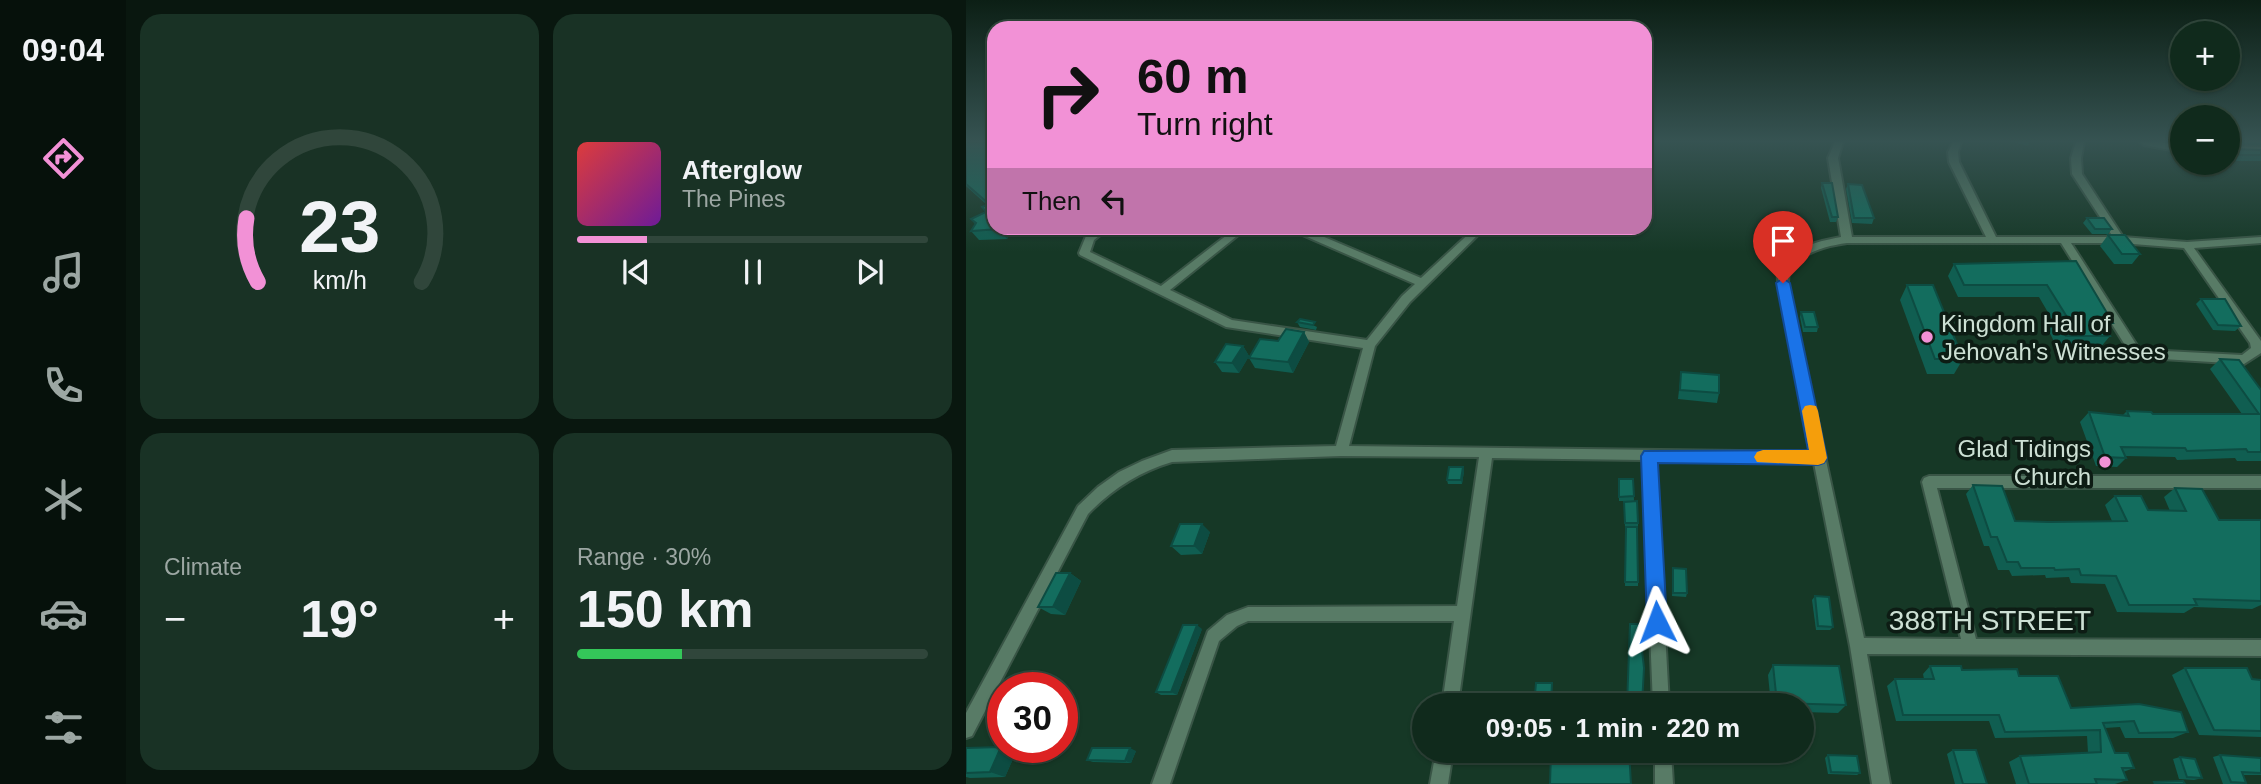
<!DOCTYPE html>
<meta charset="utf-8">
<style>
:root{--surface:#102a1c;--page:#193225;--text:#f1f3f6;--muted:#9ca7a3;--line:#30463b;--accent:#f291d6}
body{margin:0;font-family:Helvetica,sans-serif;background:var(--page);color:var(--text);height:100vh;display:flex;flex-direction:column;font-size:26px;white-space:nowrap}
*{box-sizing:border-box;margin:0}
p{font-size:23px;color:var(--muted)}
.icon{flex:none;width:38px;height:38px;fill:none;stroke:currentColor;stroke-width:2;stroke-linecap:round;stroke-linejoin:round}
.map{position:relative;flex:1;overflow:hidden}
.panel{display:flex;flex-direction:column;gap:14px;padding:14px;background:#09170f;width:840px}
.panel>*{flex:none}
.hud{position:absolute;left:21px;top:21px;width:665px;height:214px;border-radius:21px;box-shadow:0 2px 5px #0004,0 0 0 2px var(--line);background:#f291d6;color:#111;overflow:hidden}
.controls{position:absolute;left:1204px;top:21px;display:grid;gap:14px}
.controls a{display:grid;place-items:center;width:70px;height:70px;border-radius:50%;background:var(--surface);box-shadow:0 2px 5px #0004,0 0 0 2px var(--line);font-size:35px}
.speed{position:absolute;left:21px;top:672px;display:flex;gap:14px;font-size:35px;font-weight:700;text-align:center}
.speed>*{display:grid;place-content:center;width:91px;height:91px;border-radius:50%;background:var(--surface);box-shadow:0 2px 5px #0004,0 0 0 2px var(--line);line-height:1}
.speed .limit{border:10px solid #d22;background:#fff;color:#111}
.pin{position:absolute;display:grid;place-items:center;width:60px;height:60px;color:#fff;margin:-72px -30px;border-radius:50% 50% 50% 0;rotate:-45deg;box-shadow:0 0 7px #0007}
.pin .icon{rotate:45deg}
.me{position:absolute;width:77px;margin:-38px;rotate:357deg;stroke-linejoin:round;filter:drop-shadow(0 0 5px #0008)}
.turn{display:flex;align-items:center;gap:24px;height:147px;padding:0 35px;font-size:32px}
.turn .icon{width:91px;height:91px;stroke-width:2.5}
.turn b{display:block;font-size:49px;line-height:60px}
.then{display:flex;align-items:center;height:66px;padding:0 35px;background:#0003;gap:14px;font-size:26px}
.big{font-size:52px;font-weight:800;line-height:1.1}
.panel .widget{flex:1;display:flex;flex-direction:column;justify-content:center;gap:10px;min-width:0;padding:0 24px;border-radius:21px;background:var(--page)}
.panel .dial{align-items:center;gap:0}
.dial svg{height:182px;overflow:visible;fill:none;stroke:var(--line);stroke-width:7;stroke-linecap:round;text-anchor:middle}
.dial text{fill:var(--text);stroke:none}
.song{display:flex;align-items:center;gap:21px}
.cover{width:84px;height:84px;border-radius:10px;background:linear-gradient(135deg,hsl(0 70% 55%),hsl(280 70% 35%))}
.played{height:7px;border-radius:4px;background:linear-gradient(90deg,var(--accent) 20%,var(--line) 20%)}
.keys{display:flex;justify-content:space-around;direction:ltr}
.heat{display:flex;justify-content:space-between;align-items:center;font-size:38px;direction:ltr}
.charge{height:10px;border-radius:5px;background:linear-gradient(90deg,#34c759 30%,var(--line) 0)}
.panel .tiles{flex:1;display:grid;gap:14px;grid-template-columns:repeat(2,1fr)}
.trip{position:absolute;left:446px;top:693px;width:402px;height:70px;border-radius:35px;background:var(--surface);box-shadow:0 2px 5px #0004,0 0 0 2px var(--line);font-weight:800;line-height:70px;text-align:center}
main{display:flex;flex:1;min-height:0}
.dock{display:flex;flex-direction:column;width:126px;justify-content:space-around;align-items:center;background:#06110b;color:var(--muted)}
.dock .icon{width:49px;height:49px}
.dock .current{color:var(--accent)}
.dock b{font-size:32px;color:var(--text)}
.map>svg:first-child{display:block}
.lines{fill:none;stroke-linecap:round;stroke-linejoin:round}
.street-casing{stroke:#395546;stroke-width:4}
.street{fill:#587b66;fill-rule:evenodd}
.wall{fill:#105e51}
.shaded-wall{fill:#0d4c42}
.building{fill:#136d5e;stroke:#0d4c42;stroke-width:2}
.route{fill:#1a73e8;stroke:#114b97;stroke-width:2}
.slow{fill:#f59e0b}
.poi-dot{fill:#f291d6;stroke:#0d1c14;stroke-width:2.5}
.labels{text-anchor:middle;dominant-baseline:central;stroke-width:7;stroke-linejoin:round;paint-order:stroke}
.poi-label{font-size:24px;fill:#cde0d4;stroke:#0d1c14;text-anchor:start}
.near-street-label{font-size:28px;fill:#cde0d4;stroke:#0d1c14}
</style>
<main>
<nav class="dock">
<b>09:04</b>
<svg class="icon current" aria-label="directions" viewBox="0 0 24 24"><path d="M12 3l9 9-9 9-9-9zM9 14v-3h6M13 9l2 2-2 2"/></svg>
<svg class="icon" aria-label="music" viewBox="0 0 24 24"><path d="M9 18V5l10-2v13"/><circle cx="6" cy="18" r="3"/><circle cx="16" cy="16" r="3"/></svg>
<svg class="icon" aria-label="phone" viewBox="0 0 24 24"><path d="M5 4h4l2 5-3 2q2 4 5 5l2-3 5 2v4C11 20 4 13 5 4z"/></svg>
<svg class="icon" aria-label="climate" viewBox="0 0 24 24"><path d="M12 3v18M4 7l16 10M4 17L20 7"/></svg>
<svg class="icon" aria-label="car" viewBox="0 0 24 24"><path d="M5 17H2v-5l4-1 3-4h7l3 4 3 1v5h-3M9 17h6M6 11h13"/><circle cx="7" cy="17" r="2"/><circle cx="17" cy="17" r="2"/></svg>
<svg class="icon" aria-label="filters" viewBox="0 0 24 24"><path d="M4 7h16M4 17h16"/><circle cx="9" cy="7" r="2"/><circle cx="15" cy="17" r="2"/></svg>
</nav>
<section class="panel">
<div class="tiles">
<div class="widget dial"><svg viewBox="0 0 100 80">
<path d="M14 69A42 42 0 1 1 86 69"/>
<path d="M14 69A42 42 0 0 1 9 41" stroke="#f291d6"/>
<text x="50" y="56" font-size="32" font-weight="700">23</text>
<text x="50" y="72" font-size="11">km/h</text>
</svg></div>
<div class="widget">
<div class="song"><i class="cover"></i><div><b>Afterglow</b><p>The Pines</p></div></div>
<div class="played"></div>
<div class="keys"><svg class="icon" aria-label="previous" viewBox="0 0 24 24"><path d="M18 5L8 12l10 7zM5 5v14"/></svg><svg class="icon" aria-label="pause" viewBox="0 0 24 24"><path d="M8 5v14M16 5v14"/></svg><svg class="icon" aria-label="next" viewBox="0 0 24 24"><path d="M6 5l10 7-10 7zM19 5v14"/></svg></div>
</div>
<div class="widget"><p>Climate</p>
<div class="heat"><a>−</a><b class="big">19°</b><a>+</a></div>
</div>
<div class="widget"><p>Range · 30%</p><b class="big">150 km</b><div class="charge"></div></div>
</div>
</section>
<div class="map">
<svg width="1295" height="784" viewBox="0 0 1295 784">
<rect width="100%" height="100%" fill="#163826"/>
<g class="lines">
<g class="street-casing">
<g id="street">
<path d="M869,142H877L872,158L886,237H1020L983,162L982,152L987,142H995L992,152L993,162L1030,237H1147L1106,174L1105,158L1110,142H1118L1115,158L1116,174L1157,237L1221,242L1295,237V243L1228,248L1295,341V353L1278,364L1180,358L1164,353L1095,243H881C859,246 839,252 823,268L822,283L898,638L995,639L956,482L958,478L963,476H1295V488H971L1010,639L1295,640V656L901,654L924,784H906L884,646L848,463L690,461L703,705H687L677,460L526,458L492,705H476L488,621H282L271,626L253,641L204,784H186L242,631L261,615L282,607L491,606L513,457L375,456L206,462C173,472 146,489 122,514L6,736L0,738V713L112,506L132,487L153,472L176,461L206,450L370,446L397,348L260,327L114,255L113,253L120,236L132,228H143L128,240L124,252L195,286L270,228H281L204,290L266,320L401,340L436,296L449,284L325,230L324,228H337L455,278L509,228H519L444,302L409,346L383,446L845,452L812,283C812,278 811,270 813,266C822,248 858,240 875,237L862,158ZM1105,243H1154L1218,248L1284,343L1285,348L1276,355L1180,350L1172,347Z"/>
<path d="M1174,142H1192L1216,146V152L1178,145Z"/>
<path d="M1262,146L1295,147V153L1262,152Z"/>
<path d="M470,751H487L482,784H464Z"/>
<path d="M689,751H705L707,784H689Z"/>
</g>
</g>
<use href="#street" class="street"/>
</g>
<g class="wall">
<path d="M0,142L48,228L41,239L13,240L5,231L9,224L5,219L20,212L21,205L0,186Z"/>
<path d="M1047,142H1064L1062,146Z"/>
<path d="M1262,142H1295V145L1264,144L1263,147L1266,149L1295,150V161H1262Z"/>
<path d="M856,183L872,217L870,222H864L855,188Z"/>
<path d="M882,184L908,218L906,224L886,223L880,189Z"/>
<path d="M1121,218L1146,229L1142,234H1126L1117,223Z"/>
<path d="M1142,235L1174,254L1166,264H1148L1134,246Z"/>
<path d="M1110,261L1147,323L1140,331L1144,336L1134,348H1091L1082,329L1087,321L1073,297H992L982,276L988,264Z"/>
<path d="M941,285L997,359L988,374H961L934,300Z"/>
<path d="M1235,299L1275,326L1269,331L1247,330L1230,304Z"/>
<path d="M835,312L852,327L851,332H837L834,317Z"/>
<path d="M334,319L351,327L350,330L334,327L331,322Z"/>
<path d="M338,332L343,342L327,373L289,368L283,358Z"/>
<path d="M277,346L283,356L273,373L256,372L249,362Z"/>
<path d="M1254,359L1295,390V461H1271L1269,458L1211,460L1209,457L1159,456L1160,458L1151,467L1130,466L1114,422L1123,412L1157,415L1161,411L1187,414H1276L1244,369Z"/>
<path d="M715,372L753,393L751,403L712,399Z"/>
<path d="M497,467L498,471L496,484H482L481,480Z"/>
<path d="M653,479H667L668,501H653Z"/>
<path d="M1007,485L1049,521L1083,522L1146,521L1139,505L1149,496L1182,510L1204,511L1198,497L1209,488L1253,520H1295V605L1286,609L1228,607L1218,613L1151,612L1139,584L1105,583L1103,577L1080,578L1079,575L1046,576L1043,570H1032L1023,546H1018L1000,494Z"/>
<path d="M658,502L672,523V586H659L660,527H659Z"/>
<path d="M244,532L236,554L215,555L205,546Z"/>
<path d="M707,568L721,593L720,597L706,596Z"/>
<path d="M104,573L115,581L99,615L85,614L72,607Z"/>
<path d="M849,596L867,627L864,630H850L846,600Z"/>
<path d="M236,629L211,695H195L190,692Z"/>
<path d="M807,665L880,705L872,713L836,712V705H805L802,675Z"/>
<path d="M964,666L1053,676L1105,708L1222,732L1207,738H1159L1154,727L1139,728L1149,753L1168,768L1157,772L1161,780L1149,784H1050L1043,762L1054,756L1122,753L1121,736L1029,738L1023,721H930L921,686L929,679H958L957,674Z"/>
<path d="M1219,668L1295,680V737L1233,735L1206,675Z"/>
<path d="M35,747L50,752L39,777L4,778L0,777V748Z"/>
<path d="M987,750L1021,784H989L981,754Z"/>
<path d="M170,751L165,763L127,762L121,760Z"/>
<path d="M862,755L894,773L891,775L862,774L859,758Z"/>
<path d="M1254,755L1295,758V775H1277L1280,783L1276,784H1257L1247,757Z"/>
<path d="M1214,757L1236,778L1228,780L1213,779L1207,759Z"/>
</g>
<g class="shaded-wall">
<path d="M34,228H48L41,239L33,229Z"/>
<path d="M250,228H258L252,231Z"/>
<path d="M338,332L343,342L327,373L322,362Z"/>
<path d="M277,346L283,356L273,373L266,363Z"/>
<path d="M497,467L498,471L496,484L495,480Z"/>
<path d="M236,524L244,532L236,554L228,546Z"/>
<path d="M104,573L115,581L99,615L87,607Z"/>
<path d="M231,625L236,629L211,695L205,692Z"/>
<path d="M35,747L50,752L39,777L24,772Z"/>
<path d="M164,748L170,751L165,763L159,761Z"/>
</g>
<g class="building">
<path d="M0,142H28V228H34L33,229L5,231L10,223L5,219L20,212L16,207L23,204L0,184Z"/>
<path d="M1262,142H1265L1263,147L1266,149L1295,150V155H1262Z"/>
<path d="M856,183H866L872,217H866Z"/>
<path d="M882,184L896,185L908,218H888Z"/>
<path d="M1121,218H1138L1146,229H1129Z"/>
<path d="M1142,235H1159L1174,254H1156Z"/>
<path d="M1110,261L1147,323H1136L1144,336H1100L1090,317H1101L1081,285H998L988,264Z"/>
<path d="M941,285H967L997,359H969Z"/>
<path d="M1235,299H1259L1275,326L1252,325Z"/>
<path d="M835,312H848L852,327H839Z"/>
<path d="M334,319L349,322L347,325L331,322Z"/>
<path d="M320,329L338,332L322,362L283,358L294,339L312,341Z"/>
<path d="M260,344L277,346L266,363L249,362Z"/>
<path d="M1254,359L1273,360L1295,390V452H1282L1280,449L1221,451L1219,448L1155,447L1160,458L1139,457L1123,412L1163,416L1161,411L1185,412L1187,414H1293Z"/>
<path d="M715,372L753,375V393L714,390Z"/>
<path d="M483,467H497L495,480H481Z"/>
<path d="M653,479H667L668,496L653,497Z"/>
<path d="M1007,485L1036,486L1049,521L1083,522L1161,521L1149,496H1175L1182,510L1220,511L1209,488L1236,489L1253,520H1295V601L1228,599L1231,605H1163L1150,576L1115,575L1113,569L1089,570L1088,568H1055L1052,562H1041L1031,537H1025Z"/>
<path d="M671,501L672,523H659L658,502Z"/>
<path d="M214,524H236L228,546H205Z"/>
<path d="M660,527H671L672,582H659Z"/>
<path d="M707,568L720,569L721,593H707Z"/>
<path d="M90,573H104L87,607H72Z"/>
<path d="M849,596L863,597L867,627L852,626Z"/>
<path d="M664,624H673L678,668L676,705H661Z"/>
<path d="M217,625H231L205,692H190Z"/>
<path d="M807,665L873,666L880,705L811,703Z"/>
<path d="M964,666H995L996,670L1051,669L1053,676H1092L1105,708L1173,704L1215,712L1222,732L1173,733L1168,721L1137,723L1149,753H1162L1168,768H1156L1161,780L1129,779L1131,784H1063L1054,756L1135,752L1134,730L1039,732L1033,715H937L929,679H968Z"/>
<path d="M1219,668H1281L1286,679L1295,680V731L1248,730Z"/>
<path d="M570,683H586L585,705H568Z"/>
<path d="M35,747L24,772L0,773V748Z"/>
<path d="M126,748H164L159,761L121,760Z"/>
<path d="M987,750H1010L1021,784H997Z"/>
<path d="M663,751L665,784H584L585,753Z"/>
<path d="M862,755L891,756L894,773L865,772Z"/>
<path d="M1254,755L1295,758V773L1276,772L1280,783L1265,782Z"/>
<path d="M1214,757L1229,759L1236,778L1221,777Z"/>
<path d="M1217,781L1219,784H1189L1188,782Z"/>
</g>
<linearGradient id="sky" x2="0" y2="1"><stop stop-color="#0c1f15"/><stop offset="0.56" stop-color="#365352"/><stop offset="1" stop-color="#365352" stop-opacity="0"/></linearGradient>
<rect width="1295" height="252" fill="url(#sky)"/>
<path class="route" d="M817,278L824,283L861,458L858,463L852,465L692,463L701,622L698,629L691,632L684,629L681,622L675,456L678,451L842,450L810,283Z"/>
<path class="slow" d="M844,405L850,406L852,411L861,458L858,463L852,465L791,462L788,457L791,452L797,450H843L836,411L839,406Z"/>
<g class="poi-dot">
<circle cx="961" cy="337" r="7"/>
<circle cx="1139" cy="462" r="7"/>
</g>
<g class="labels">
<g class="poi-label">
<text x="975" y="323">Kingdom Hall of<tspan x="975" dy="28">Jehovah's Witnesses</tspan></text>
<text x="1125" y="448" text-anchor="end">Glad Tidings<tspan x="1125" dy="28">Church</tspan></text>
</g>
<g class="near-street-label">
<text x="1024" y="620">388TH STREET</text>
</g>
</g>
</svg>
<div class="controls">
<a>+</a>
<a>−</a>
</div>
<div class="speed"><div class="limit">30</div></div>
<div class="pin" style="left:817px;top:283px;background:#d93025"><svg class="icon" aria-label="arrive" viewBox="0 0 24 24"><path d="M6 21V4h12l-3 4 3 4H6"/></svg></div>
<svg class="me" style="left:691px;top:622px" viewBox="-20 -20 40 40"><path d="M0-17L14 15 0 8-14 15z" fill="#1a73e8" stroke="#fff" stroke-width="4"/></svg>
<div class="trip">09:05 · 1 min · 220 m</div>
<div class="hud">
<div class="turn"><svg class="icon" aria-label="right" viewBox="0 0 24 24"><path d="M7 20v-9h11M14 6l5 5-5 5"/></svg><div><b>60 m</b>Turn right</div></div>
<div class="then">Then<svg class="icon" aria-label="left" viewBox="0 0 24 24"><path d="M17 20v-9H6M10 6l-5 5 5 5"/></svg></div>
</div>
</div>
</main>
